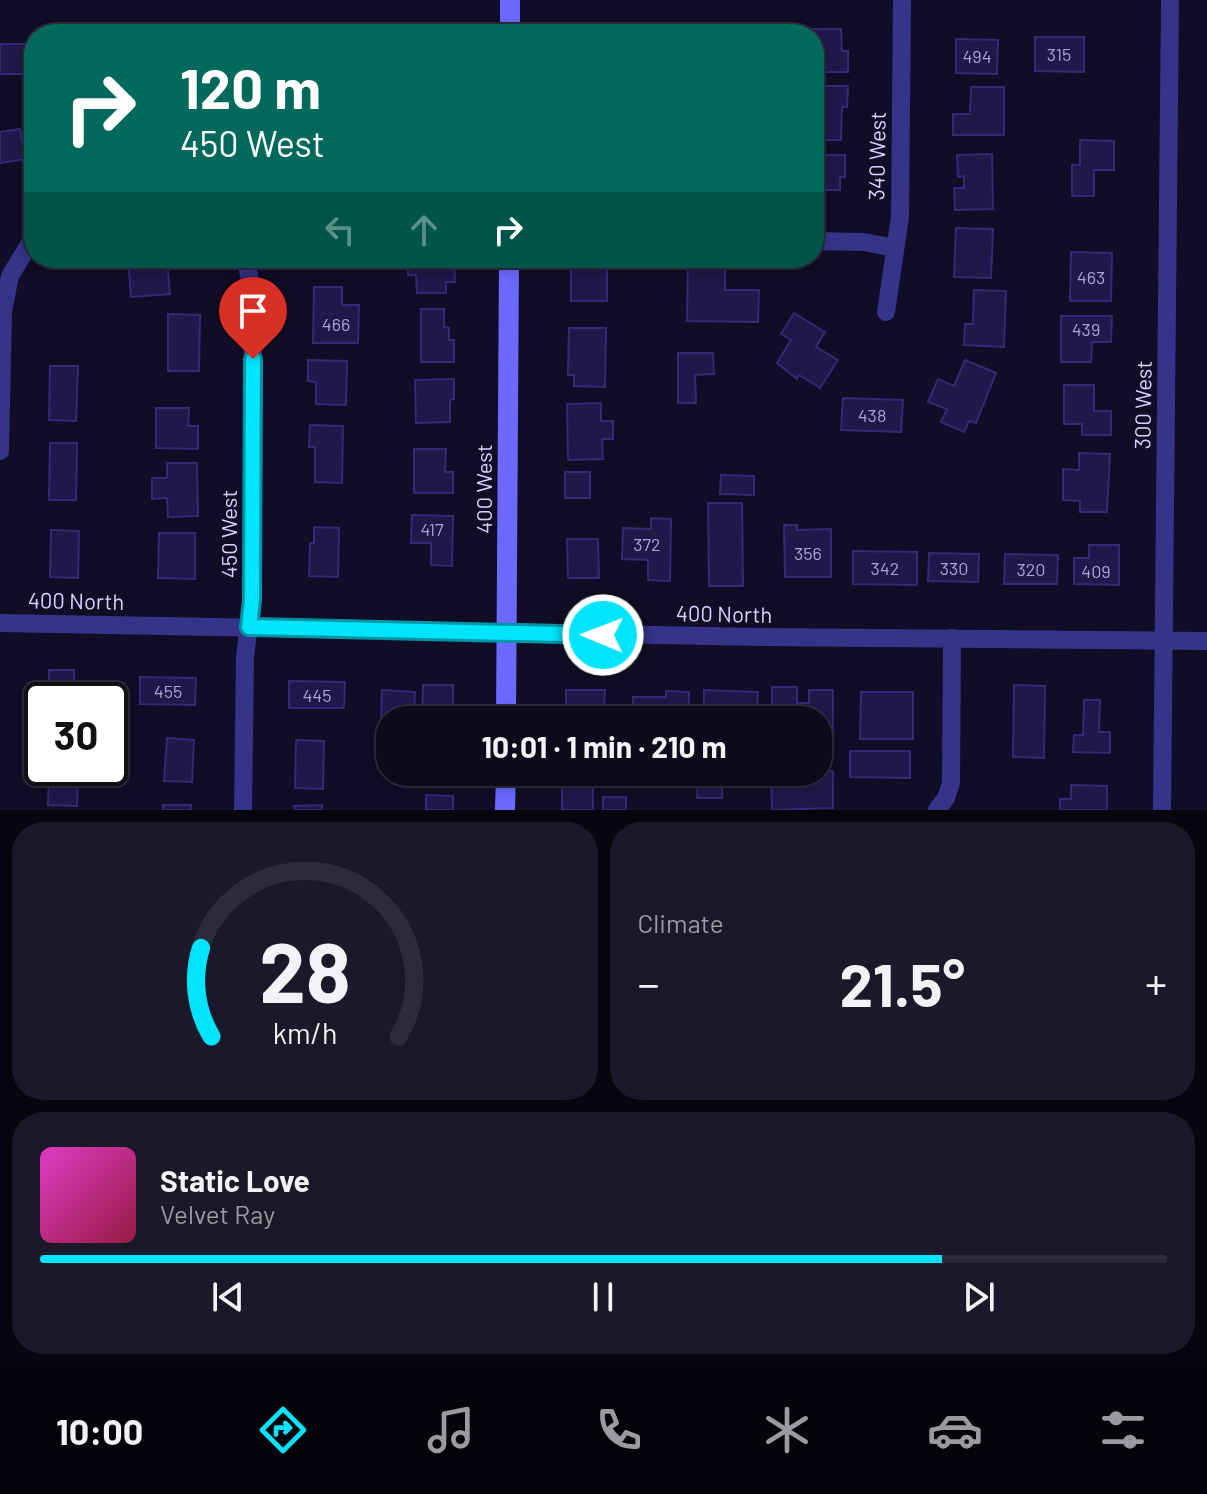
<!DOCTYPE html>
<meta charset="utf-8">
<style>
:root{--surface:#0d0a1c;--page:#1b1829;--text:#f1f3f6;--muted:#9a9aa3;--line:#2d2b3b;--accent:#00e5fd}
body{margin:0;font-family:Barlow,sans-serif;background:var(--page);color:var(--text);height:100vh;display:flex;flex-direction:column;font-size:30px;white-space:nowrap}
*{box-sizing:border-box;margin:0}
p{font-size:26px;color:var(--muted)}
.icon{flex:none;width:44px;height:44px;fill:none;stroke:currentColor;stroke-width:2;stroke-linecap:round;stroke-linejoin:round}
.map{position:relative;height:810px;overflow:hidden}
.side{display:flex;flex-direction:column;gap:12px;padding:12px;background:#07060f;flex:1}
.side>*{flex:none}
.hud{position:absolute;left:24px;top:24px;width:800px;height:244px;border-radius:32px;box-shadow:0 4px 12px #0003,0 0 0 2px var(--line);background:#00695c;color:#fff;overflow:hidden}
.speed{position:absolute;left:24px;top:682px;display:flex;gap:16px;font-size:40px;font-weight:700;text-align:center}
.speed>*{display:grid;place-content:center;width:104px;height:104px;border-radius:50%;background:var(--surface);box-shadow:0 4px 12px #0003,0 0 0 2px var(--line);line-height:1}
.speed .limit{border:4px solid #111;border-radius:12px;background:#fff;color:#111}
.pin{position:absolute;display:grid;place-items:center;width:68px;height:68px;color:#fff;margin:-82px -34px;border-radius:50% 50% 50% 0;rotate:-45deg;box-shadow:0 0 8px #0007}
.pin .icon{rotate:45deg}
.me{position:absolute;width:88px;margin:-44px;rotate:271deg;stroke-linejoin:round;filter:drop-shadow(0 0 6px #0008)}
.turn{display:flex;align-items:center;gap:28px;height:168px;padding:0 24px;font-size:36px}
.turn .icon{width:104px;height:104px;stroke-width:2.5}
.turn b{display:block;font-size:56px;line-height:68px}
.lanes{display:flex;align-items:center;height:76px;padding:0 24px;background:#0003;justify-content:center;gap:40px;direction:ltr}
.lanes .off{opacity:.35}
.big{font-size:60px;font-weight:700;line-height:1.1}
.side .tile{flex:1;display:flex;flex-direction:column;justify-content:center;gap:12px;min-width:0;padding:0 28px;border-radius:32px;background:var(--page)}
.side .dial{align-items:center;gap:0}
.dial svg{height:208px;overflow:visible;fill:none;stroke:var(--line);stroke-width:7;stroke-linecap:round;text-anchor:middle}
.dial text{fill:var(--text);stroke:none}
.song{display:flex;align-items:center;gap:24px}
.cover{width:96px;height:96px;border-radius:12px;background:linear-gradient(135deg,hsl(310 70% 55%),hsl(340 70% 35%))}
.played{height:8px;border-radius:4px;background:linear-gradient(90deg,var(--accent) 80%,var(--line) 80%)}
.keys{display:flex;justify-content:space-around;direction:ltr}
.heat{display:flex;justify-content:space-between;align-items:center;font-size:44px;direction:ltr}
.side .tiles{flex:1;display:grid;gap:12px;grid-template-columns:1fr 1fr}
.tile:last-child{grid-column:span 2}
.trip{position:absolute;left:376px;top:706px;width:456px;height:80px;border-radius:32px;background:var(--surface);box-shadow:0 4px 12px #0003,0 0 0 2px var(--line);font-weight:700;line-height:80px;text-align:center}
.dock{display:flex;height:128px;justify-content:space-around;align-items:center;background:#05040b;color:var(--muted)}
.dock .icon{width:56px;height:56px}
.dock .active{color:var(--accent)}
.dock b{font-size:36px;color:var(--text)}
.map>svg:first-child{display:block}
.building{fill:#211749;stroke:#362777;stroke-width:2}
.lines{fill:none;stroke-linecap:round;stroke-linejoin:round}
.street{stroke:#36338a;stroke-width:18}
.secondary{stroke:#6c69ff;stroke-width:20}
.route-casing{stroke:#0095a4;stroke-width:20}
.route{stroke:#00e5fd;stroke-width:14}
.labels{text-anchor:middle;dominant-baseline:central;stroke-width:8;stroke-linejoin:round;paint-order:stroke}
.number-label{font-size:18px;fill:#aaa3d2}
.street-label{font-size:22px;fill:#d7d2ff;stroke:#110d26}
</style>
<div class="map">
<svg width="1207" height="810" viewBox="0 0 1207 810">
<rect width="100%" height="100%" fill="#110d26"/>
<g class="building">
<path d="M813,29H841L842,51H848V72H814Z"/>
<path d="M1035,37H1084V72L1035,71Z"/>
<path d="M956,39L998,40L997,74L956,73Z"/>
<rect x="0" y="44" width="27" height="30"/>
<path d="M814,86H848L847,107H842L841,140H814Z"/>
<path d="M971,87H1004V135H953V114H970Z"/>
<path d="M20,129L25,159L0,163V132Z"/>
<path d="M1080,140L1114,141V170H1094V196H1072V165H1080Z"/>
<path d="M992,154L993,209L955,210L954,188H964V176L958,177L957,155Z"/>
<path d="M814,155H845V177H840V190H814Z"/>
<path d="M956,228L993,229L991,278L954,277Z"/>
<path d="M1071,252L1112,253L1111,301H1070Z"/>
<path d="M128,258L167,260L170,294L131,297Z"/>
<path d="M339,258H367L368,262L340,266Z"/>
<path d="M408,258H454L455,282H446V293H417L416,275H408Z"/>
<rect x="571" y="258" width="36" height="43"/>
<path d="M688,258H725V290H759L758,322L687,321Z"/>
<path d="M314,287H342V305H359L358,343H313Z"/>
<path d="M974,290L1006,291L1004,347L964,345L965,324H973Z"/>
<path d="M421,309H444V327L449,328V340H454V362H421Z"/>
<path d="M794,313L825,332L816,347L838,360L820,388L799,375L797,379L777,363L791,340L781,334Z"/>
<path d="M168,314L200,315L199,371H168Z"/>
<path d="M1061,316H1112L1111,342H1092L1091,362H1061Z"/>
<path d="M569,328H606L605,387L574,386V375H568Z"/>
<path d="M678,353H713L714,374L695,375L696,403H678Z"/>
<path d="M308,360L347,361L346,405L316,404V382L308,381Z"/>
<path d="M965,360L996,373L976,423L969,421L964,432L941,422L947,409L928,402L938,379L954,386Z"/>
<path d="M50,366H78L76,421L49,420Z"/>
<path d="M454,379V399L450,400V422L416,423L415,380Z"/>
<path d="M1064,385H1094V411H1111V435H1082V424H1064Z"/>
<path d="M843,398L903,400L901,432L841,430Z"/>
<path d="M601,403V421H613V439H602L603,459L568,460L567,404Z"/>
<path d="M156,408H189L188,426H198V449L156,448Z"/>
<path d="M310,425L343,426L342,483L315,482V447H309Z"/>
<path d="M50,443H77L76,500H49Z"/>
<path d="M414,449H446L445,472H453V493H414Z"/>
<path d="M1079,453L1110,454L1107,512H1080V501L1063,500V469L1079,470Z"/>
<path d="M167,463H197L198,516L168,517L167,498L152,499V478H167Z"/>
<rect x="565" y="472" width="25" height="26"/>
<path d="M721,475L754,476V495L720,494Z"/>
<path d="M708,503H742L743,586H709Z"/>
<path d="M412,515L453,516L452,566L431,565V543H411Z"/>
<path d="M651,518L671,519L670,581L648,580V560L622,559L623,528L651,529Z"/>
<path d="M784,525H797V530L831,529V577H785Z"/>
<path d="M314,527L339,528L338,577L309,576L310,543H314Z"/>
<path d="M51,530L79,531L78,578L50,577Z"/>
<path d="M159,533H195V579L158,578Z"/>
<path d="M567,539H598L599,578H568Z"/>
<path d="M1089,545H1119V585L1074,584V558H1089Z"/>
<path d="M853,551L917,552V585L853,584Z"/>
<path d="M929,553L979,554L978,582L928,581Z"/>
<path d="M1005,554L1058,555L1057,584H1004Z"/>
<path d="M49,670H74L75,700H49Z"/>
<path d="M140,677L196,678L195,705L140,704Z"/>
<path d="M289,681L345,682L344,708H289Z"/>
<path d="M423,685H453V720H422Z"/>
<path d="M1014,685L1045,686L1044,758L1013,757Z"/>
<path d="M772,687H797V703H809V690H833V743H818V720H772Z"/>
<path d="M382,690L415,692L414,720H390V728L381,727Z"/>
<path d="M566,690H605L604,710H594V720H566Z"/>
<path d="M704,690L758,692L757,720L704,719Z"/>
<path d="M666,691L689,692V720H633V697H666Z"/>
<path d="M861,692H913V739H860Z"/>
<path d="M1084,700H1100L1099,732H1110V753L1073,752L1074,735H1083Z"/>
<path d="M167,738L194,740L192,782L164,781Z"/>
<path d="M296,740L324,741L323,789L295,788Z"/>
<path d="M850,751H910V778L850,777Z"/>
<path d="M45,768H73V774H78L77,806L48,805L49,776H45Z"/>
<path d="M833,771V808L772,810L771,773Z"/>
<path d="M413,772H452V777L413,775Z"/>
<path d="M566,772H593V810H562V781H565Z"/>
<path d="M698,772H733V778H722V798H697Z"/>
<path d="M1071,785L1107,786V810H1060V799H1071Z"/>
<path d="M426,795L453,796V810H426Z"/>
<rect x="603" y="797" width="23" height="13"/>
<rect x="163" y="805" width="28" height="5"/>
<path d="M322,805V810H295L294,806Z"/>
</g>
<g class="lines">
<g class="street">
<path d="M814,241L864,242L895,248"/>
<path d="M886,312L900,217L902,0"/>
<path d="M0,451L3,311L10,276L30,243"/>
<path d="M0,623L761,637L1207,641"/>
<path d="M243,810L245,657L252,600L253,299L246,258"/>
<path d="M937,810L946,798L951,783L952,638"/>
<path d="M1162,810L1170,0"/>
</g>
<g class="secondary">
<path d="M510,34V0"/>
<path d="M506,720L509,258"/>
<path d="M505,810L506,772"/>
</g>
</g>
<g class="lines">
<g class="route-casing">
<path id="route" d="M253,359L252,600L249,627L603,635"/>
</g>
<use href="#route" class="route"/>
</g>
<g class="labels">
<g class="number-label">
<text x="1059" y="54">315</text>
<text x="977" y="56">494</text>
<text x="1091" y="277">463</text>
<text x="336" y="324">466</text>
<text x="1086" y="329">439</text>
<text x="872" y="415">438</text>
<text x="432" y="529">417</text>
<text x="647" y="544">372</text>
<text x="808" y="553">356</text>
<text x="885" y="568">342</text>
<text x="954" y="568">330</text>
<text x="1031" y="569">320</text>
<text x="1096" y="571">409</text>
<text x="168" y="691">455</text>
<text x="317" y="695">445</text>
</g>
<g class="street-label">
<text transform="translate(876 156) rotate(-89)">340 West</text>
<text transform="translate(1142 405) rotate(-89)">300 West</text>
<text transform="translate(483 489) rotate(-90)">400 West</text>
<text transform="translate(228 534) rotate(-90)">450 West</text>
<text transform="translate(76 600) rotate(1)">400 North</text>
<text transform="translate(724 613) rotate(1)">400 North</text>
</g>
</g>
</svg>
<div class="speed"><div class="limit">30</div></div>
<div class="pin" style="left:253px;top:359px;background:#d93025"><svg class="icon" aria-label="arrive" viewBox="0 0 24 24"><path d="M6 21V4h12l-3 4 3 4H6"/></svg></div>
<svg class="me" style="left:603px;top:635px" viewBox="-20 -20 40 40"><circle r="17" fill="#00e5fd" stroke="#fff" stroke-width="3"/><path d="M0-11L8 9 0 5-8 9z" fill="#fff"/></svg>
<div class="trip">10:01 · 1 min · 210 m</div>
<div class="hud">
<div class="turn"><svg class="icon" aria-label="right" viewBox="0 0 24 24"><path d="M7 20v-9h11M14 6l5 5-5 5"/></svg><div><b>120 m</b>450 West</div></div>
<div class="lanes"><svg class="icon off" aria-label="left" viewBox="0 0 24 24"><path d="M17 20v-9H6M10 6l-5 5 5 5"/></svg><svg class="icon off" aria-label="ahead" viewBox="0 0 24 24"><path d="M12 20V5M6 11l6-6 6 6"/></svg><svg class="icon" aria-label="right" viewBox="0 0 24 24"><path d="M7 20v-9h11M14 6l5 5-5 5"/></svg></div>
</div>
</div>
<section class="side">
<div class="tiles">
<div class="tile dial"><svg viewBox="0 0 100 80">
<path d="M14 69A42 42 0 1 1 86 69"/>
<path d="M14 69A42 42 0 0 1 10 35" stroke="#00e5fd"/>
<text x="50" y="56" font-size="32" font-weight="700">28</text>
<text x="50" y="72" font-size="11">km/h</text>
</svg></div>
<div class="tile"><p>Climate</p>
<div class="heat"><a>−</a><b class="big">21.5°</b><a>+</a></div>
</div>
<div class="tile">
<div class="song"><i class="cover"></i><div><b>Static Love</b><p>Velvet Ray</p></div></div>
<div class="played"></div>
<div class="keys"><svg class="icon" aria-label="previous" viewBox="0 0 24 24"><path d="M18 5L8 12l10 7zM5 5v14"/></svg><svg class="icon" aria-label="pause" viewBox="0 0 24 24"><path d="M8 5v14M16 5v14"/></svg><svg class="icon" aria-label="next" viewBox="0 0 24 24"><path d="M6 5l10 7-10 7zM19 5v14"/></svg></div>
</div>
</div>
</section>
<nav class="dock">
<b>10:00</b>
<svg class="icon active" aria-label="directions" viewBox="0 0 24 24"><path d="M12 3l9 9-9 9-9-9zM9 14v-3h6M13 9l2 2-2 2"/></svg>
<svg class="icon" aria-label="music" viewBox="0 0 24 24"><path d="M9 18V5l10-2v13"/><circle cx="6" cy="18" r="3"/><circle cx="16" cy="16" r="3"/></svg>
<svg class="icon" aria-label="phone" viewBox="0 0 24 24"><path d="M5 4h4l2 5-3 2q2 4 5 5l2-3 5 2v4C11 20 4 13 5 4z"/></svg>
<svg class="icon" aria-label="climate" viewBox="0 0 24 24"><path d="M12 3v18M4 7l16 10M4 17L20 7"/></svg>
<svg class="icon" aria-label="car" viewBox="0 0 24 24"><path d="M5 17H2v-5l4-1 3-4h7l3 4 3 1v5h-3M9 17h6M6 11h13"/><circle cx="7" cy="17" r="2"/><circle cx="17" cy="17" r="2"/></svg>
<svg class="icon" aria-label="filters" viewBox="0 0 24 24"><path d="M4 7h16M4 17h16"/><circle cx="9" cy="7" r="2"/><circle cx="15" cy="17" r="2"/></svg>
</nav>
